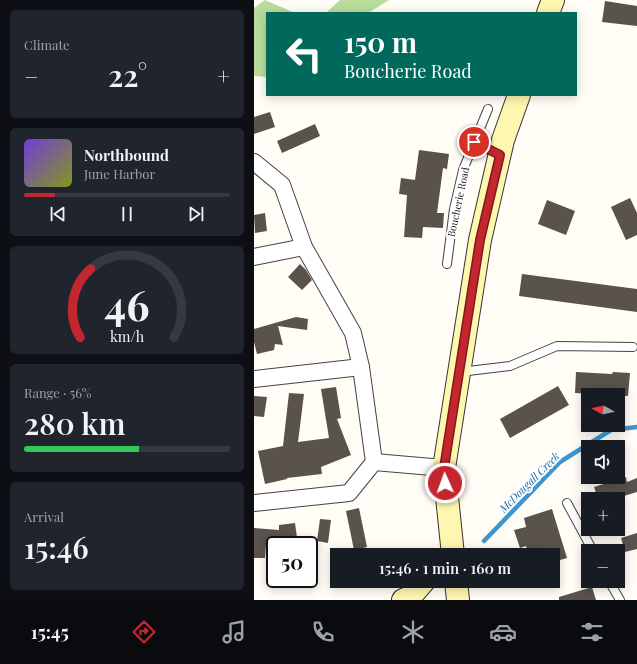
<!DOCTYPE html>
<meta charset="utf-8">
<style>
:root{--surface:#171b24;--page:#20242c;--text:#f1f3f6;--muted:#9ea1a6;--line:#363941;--accent:#c4262e}
body{margin:0;font-family:"Playfair Display",serif;background:var(--page);color:var(--text);height:100vh;display:flex;flex-direction:column;font-size:15px;white-space:nowrap}
*{box-sizing:border-box;margin:0}
p{font-size:13px;color:var(--muted)}
.icon{flex:none;width:22px;height:22px;fill:none;stroke:currentColor;stroke-width:2;stroke-linecap:round;stroke-linejoin:round}
.map{position:relative;flex:1;overflow:hidden}
.panel{display:flex;flex-direction:column;gap:10px;padding:10px;background:#0d0f14;width:254px}
.panel>*{flex:none}
.guide{position:absolute;left:12px;top:12px;width:311px;height:84px;border-radius:0px;box-shadow:0 2px 10px #0003;background:#00695c;color:#fff;overflow:hidden}
.needle{width:26px;rotate:278deg}
.tools{position:absolute;left:327px;top:388px;display:grid;gap:8px}
.tools a{display:grid;place-items:center;width:44px;height:44px;border-radius:0px;background:var(--surface);box-shadow:0 2px 10px #0003;font-size:20px}
.speed{position:absolute;left:12px;top:536px;display:flex;gap:8px;font-size:20px;font-weight:700;text-align:center}
.speed>*{display:grid;place-content:center;width:52px;height:52px;border-radius:50%;background:var(--surface);box-shadow:0 2px 10px #0003;line-height:1}
.speed .limit{border:2px solid #111;border-radius:6px;background:#fff;color:#111}
.pin{position:absolute;display:grid;place-items:center;width:34px;height:34px;color:#fff;margin:-17px;border:2px solid #fff;border-radius:50%;box-shadow:0 1px 4px #0007}
.me{position:absolute;width:44px;margin:-22px;rotate:358deg;stroke-linejoin:round;filter:drop-shadow(0 0 3px #0008)}
.turn{display:flex;align-items:center;gap:14px;height:84px;padding:0 12px;font-size:18px}
.turn .icon{width:52px;height:52px;stroke-width:2.5}
.turn b{display:block;font-size:28px;line-height:34px}
.big{font-size:30px;font-weight:600;line-height:1.1}
.panel .tile{flex:1;display:flex;flex-direction:column;justify-content:center;gap:6px;min-width:0;padding:0 14px;border-radius:6px;background:var(--page)}
.panel .dial{align-items:center;gap:0}
.dial svg{height:104px;overflow:visible;fill:none;stroke:var(--line);stroke-width:7;stroke-linecap:round;text-anchor:middle}
.dial text{fill:var(--text);stroke:none}
.song{display:flex;align-items:center;gap:12px}
.cover{width:48px;height:48px;border-radius:6px;background:linear-gradient(135deg,hsl(260 70% 55%),hsl(70 70% 35%))}
.played{height:4px;border-radius:2px;background:linear-gradient(90deg,var(--accent) 15%,var(--line) 15%)}
.keys{display:flex;justify-content:space-around;direction:ltr}
.heat{display:flex;justify-content:space-between;align-items:center;font-size:22px;direction:ltr}
.charge{height:6px;border-radius:3px;background:linear-gradient(90deg,#34c759 56%,var(--line) 0)}
.trip{position:absolute;left:76px;top:548px;width:230px;height:40px;border-radius:0px;background:var(--surface);box-shadow:0 2px 10px #0003;font-weight:600;line-height:40px;text-align:center}
.dock{display:flex;height:64px;justify-content:space-around;align-items:center;background:#090b0e;color:var(--muted)}
.dock .icon{width:28px;height:28px}
.dock .active{color:var(--accent)}
.dock b{font-size:18px;color:var(--text)}
main{display:flex;flex:1;min-height:0}
.map>svg:first-child{display:block}
.forest{fill:#b9dc9c}
.lines{fill:none;stroke-linecap:round;stroke-linejoin:round}
.stream{stroke:#3f96cf;stroke-width:4.5}
.building{fill:#5a524d}
.lane-casing{stroke:#444;stroke-width:10}
.street-casing{stroke:#444;stroke-width:18}
.secondary-casing{stroke:#333;stroke-width:24}
.lane{stroke:#fff;stroke-width:8}
.street{stroke:#fff;stroke-width:16}
.secondary{stroke:#fff6b0;stroke-width:22}
.route-casing{stroke:#7f191e;stroke-width:10}
.route{stroke:#c4262e;stroke-width:7}
.labels{text-anchor:middle;dominant-baseline:central;stroke-width:4;stroke-linejoin:round;paint-order:stroke}
.street-label{font-size:10px;fill:#111;stroke:#fff}
.water-label{font-size:11px;font-style:italic;fill:#1768a6;stroke:#fff}
</style>
<main>
<section class="panel">
<div class="tile"><p>Climate</p>
<div class="heat"><a>−</a><b class="big">22°</b><a>+</a></div>
</div>
<div class="tile">
<div class="song"><i class="cover"></i><div><b>Northbound</b><p>June Harbor</p></div></div>
<div class="played"></div>
<div class="keys"><svg class="icon" aria-label="previous" viewBox="0 0 24 24"><path d="M18 5L8 12l10 7zM5 5v14"/></svg><svg class="icon" aria-label="pause" viewBox="0 0 24 24"><path d="M8 5v14M16 5v14"/></svg><svg class="icon" aria-label="next" viewBox="0 0 24 24"><path d="M6 5l10 7-10 7zM19 5v14"/></svg></div>
</div>
<div class="tile dial"><svg viewBox="0 0 100 80">
<path d="M14 69A42 42 0 1 1 86 69"/>
<path d="M14 69A42 42 0 0 1 22 16" stroke="#c4262e"/>
<text x="50" y="56" font-size="32" font-weight="700">46</text>
<text x="50" y="72" font-size="11">km/h</text>
</svg></div>
<div class="tile"><p>Range · 56%</p><b class="big">280 km</b><div class="charge"></div></div>
<div class="tile"><p>Arrival</p><b class="big">15:46</b></div>
</section>
<div class="map">
<svg width="383" height="600" viewBox="0 0 383 600">
<rect width="100%" height="100%" fill="#fffdf5"/>
<g class="forest">
<path d="M11,0L41,13H13V77L0,76V8Z"/>
<path d="M86,0H135L114,13H72Z"/>
</g>
<g class="lines">
<path class="stream" d="M230,541L306,462L357,430L383,427"/>
</g>
<g class="building">
<path d="M351,1L383,6V26L348,22Z"/>
<path d="M16,112L21,127L0,134V117Z"/>
<path d="M61,124L66,136L28,153L23,141Z"/>
<path d="M165,150L195,154L193,169L189,168L183,213H190L189,228L169,227L168,238L150,237L153,195L145,194L147,178L161,180Z"/>
<path d="M376,198L383,213V235L372,240L357,207Z"/>
<path d="M293,200L321,211L312,235L284,224Z"/>
<path d="M11,213L13,231L1,233L0,215Z"/>
<path d="M46,264L52,270L58,280L48,290L34,277Z"/>
<path d="M268,274L383,289V312L265,296Z"/>
<path d="M42,317L54,319L53,330L24,326L29,345L21,344L20,350L3,354L0,342V329Z"/>
<path d="M322,372L358,374L359,372L376,373L374,396L321,393Z"/>
<path d="M304,386L315,405L256,438L246,419Z"/>
<path d="M82,387L87,418L83,419L97,455L67,467L68,474L33,478V479L11,484L4,451L29,446L35,393L50,394L44,442L75,438L67,389Z"/>
<path d="M0,396L13,397L10,417L0,416Z"/>
<path d="M372,477L373,482L383,478V492L360,499H344L340,487Z"/>
<path d="M105,508L113,547L100,550L92,511Z"/>
<path d="M298,509L313,558L299,562V555H274L272,546L266,548L260,530L272,527L270,518Z"/>
<path d="M66,519L77,520L74,543L63,541Z"/>
<path d="M41,523L44,545H12L11,558H0V528L25,530V525Z"/>
<path d="M383,533V549L371,552L367,538Z"/>
<path d="M338,587L342,600H305V597Z"/>
</g>
<g class="lines">
<g class="lane-casing">
<g id="lane">
<path d="M220,142L245,155"/>
<path d="M193,264L200,209L209,170L234,109"/>
<path d="M206,372L256,366L303,346L379,347"/>
<path d="M313,503L339,551"/>
<path d="M355,581L366,600"/>
</g>
</g>
<g class="street-casing">
<g id="street">
<path d="M0,162L28,185L50,247L99,333L107,367L120,462L95,493L0,503"/>
<path d="M0,257L50,247"/>
<path d="M0,379L107,367"/>
<path d="M120,462L190,468"/>
</g>
</g>
<g class="secondary-casing">
<g id="secondary">
<path d="M294,13L299,0"/>
<path d="M199,555L190,468L226,240L249,140L265,95"/>
<path d="M202,581L204,600"/>
<path d="M149,600L156,597L170,581"/>
</g>
</g>
<use href="#lane" class="lane"/>
<use href="#street" class="street"/>
<use href="#secondary" class="secondary"/>
</g>
<g class="lines">
<g class="route-casing">
<path id="route" d="M191,483L190,468L226,240L246,155L220,142"/>
</g>
<use href="#route" class="route"/>
</g>
<g class="labels">
<g class="street-label">
<text transform="translate(204 202) rotate(-78)">Boucherie Road</text>
</g>
<g class="water-label">
<text transform="translate(275 482) rotate(-45)">McDougall Creek</text>
</g>
</g>
</svg>
<div class="tools">
<a><svg class="needle" viewBox="-14 -14 28 28"><path d="M0-13l5 13h-10z" fill="#e53935"/><path d="M0 13l5-13h-10z" fill="#9ea1a6"/></svg></a>
<a><svg class="icon" aria-label="sound" viewBox="0 0 24 24"><path d="M4 9h4l5-4v14l-5-4H4zM17 9q2 3 0 6"/></svg></a>
<a>+</a>
<a>−</a>
</div>
<div class="speed"><div class="limit">50</div></div>
<div class="pin" style="left:220px;top:142px;background:#d93025"><svg class="icon" aria-label="arrive" viewBox="0 0 24 24"><path d="M6 21V4h12l-3 4 3 4H6"/></svg></div>
<svg class="me" style="left:191px;top:483px" viewBox="-20 -20 40 40"><circle r="17" fill="#c4262e" stroke="#fff" stroke-width="3"/><path d="M0-11L8 9 0 5-8 9z" fill="#fff"/></svg>
<div class="trip">15:46 · 1 min · 160 m</div>
<div class="guide">
<div class="turn"><svg class="icon" aria-label="left" viewBox="0 0 24 24"><path d="M17 20v-9H6M10 6l-5 5 5 5"/></svg><div><b>150 m</b>Boucherie Road</div></div>
</div>
</div>
</main>
<nav class="dock">
<b>15:45</b>
<svg class="icon active" aria-label="directions" viewBox="0 0 24 24"><path d="M12 3l9 9-9 9-9-9zM9 14v-3h6M13 9l2 2-2 2"/></svg>
<svg class="icon" aria-label="music" viewBox="0 0 24 24"><path d="M9 18V5l10-2v13"/><circle cx="6" cy="18" r="3"/><circle cx="16" cy="16" r="3"/></svg>
<svg class="icon" aria-label="phone" viewBox="0 0 24 24"><path d="M5 4h4l2 5-3 2q2 4 5 5l2-3 5 2v4C11 20 4 13 5 4z"/></svg>
<svg class="icon" aria-label="climate" viewBox="0 0 24 24"><path d="M12 3v18M4 7l16 10M4 17L20 7"/></svg>
<svg class="icon" aria-label="car" viewBox="0 0 24 24"><path d="M5 17H2v-5l4-1 3-4h7l3 4 3 1v5h-3M9 17h6M6 11h13"/><circle cx="7" cy="17" r="2"/><circle cx="17" cy="17" r="2"/></svg>
<svg class="icon" aria-label="filters" viewBox="0 0 24 24"><path d="M4 7h16M4 17h16"/><circle cx="9" cy="7" r="2"/><circle cx="15" cy="17" r="2"/></svg>
</nav>
